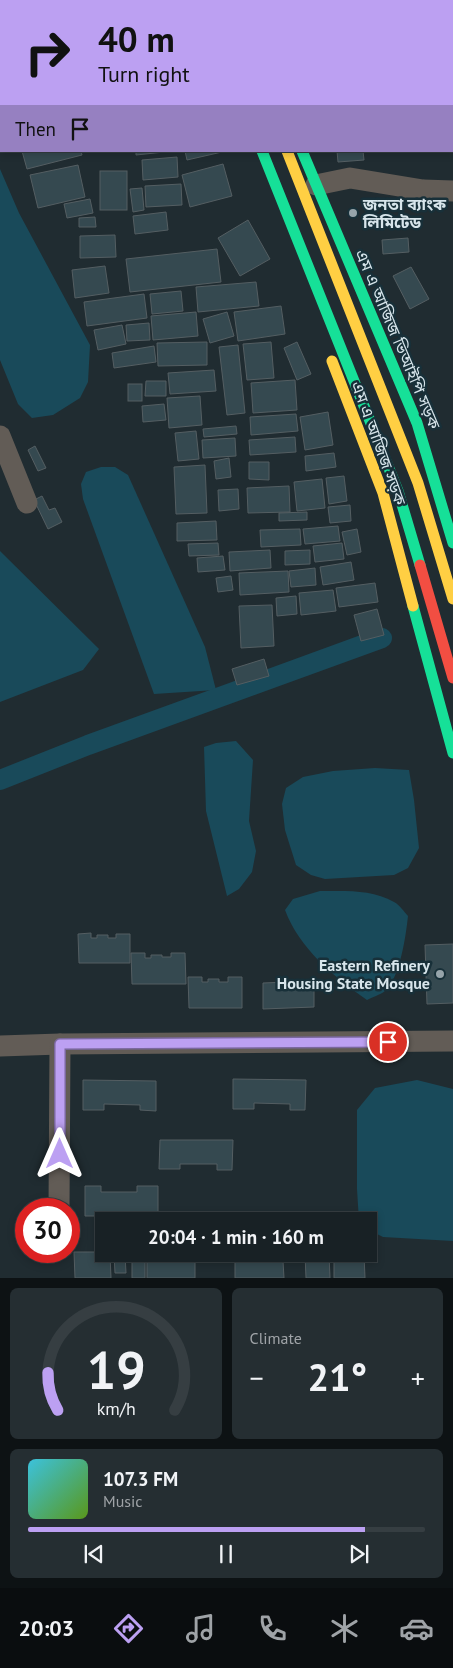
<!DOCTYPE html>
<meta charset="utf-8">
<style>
:root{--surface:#182125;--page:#252e32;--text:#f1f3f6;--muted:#9fa3a7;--line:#363e42;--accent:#bca0f2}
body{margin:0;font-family:"PT Sans","Noto Sans Bengali",sans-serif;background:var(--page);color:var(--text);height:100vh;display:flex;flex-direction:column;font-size:19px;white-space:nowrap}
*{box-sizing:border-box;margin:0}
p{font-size:16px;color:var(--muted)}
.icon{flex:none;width:28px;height:28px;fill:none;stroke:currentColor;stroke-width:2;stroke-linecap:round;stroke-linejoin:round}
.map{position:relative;height:1278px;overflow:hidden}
.details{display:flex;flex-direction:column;gap:10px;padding:10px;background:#0d1214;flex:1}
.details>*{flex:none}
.hud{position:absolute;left:0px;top:0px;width:454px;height:152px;box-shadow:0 2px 8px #0003,0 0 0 1px var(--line);background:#bca0f2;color:#111;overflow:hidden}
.speed{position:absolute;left:15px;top:1198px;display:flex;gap:10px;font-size:25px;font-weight:700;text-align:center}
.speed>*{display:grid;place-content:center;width:65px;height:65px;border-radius:50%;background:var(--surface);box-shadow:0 2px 8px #0003,0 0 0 1px var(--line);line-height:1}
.speed .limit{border:8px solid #d22;background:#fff;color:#111}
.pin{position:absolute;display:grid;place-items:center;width:42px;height:42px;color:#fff;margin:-21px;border:2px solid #fff;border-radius:50%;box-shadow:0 1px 5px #0007}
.me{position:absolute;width:55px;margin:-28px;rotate:0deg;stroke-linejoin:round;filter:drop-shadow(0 0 4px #0008)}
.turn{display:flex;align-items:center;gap:18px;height:105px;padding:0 15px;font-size:22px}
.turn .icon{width:65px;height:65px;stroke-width:2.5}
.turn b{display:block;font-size:35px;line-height:42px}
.then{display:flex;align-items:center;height:48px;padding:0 15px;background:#0003;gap:10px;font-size:19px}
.big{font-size:38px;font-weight:700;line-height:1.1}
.details .widget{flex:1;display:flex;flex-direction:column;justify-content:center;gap:8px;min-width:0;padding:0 18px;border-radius:8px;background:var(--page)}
.details .dial{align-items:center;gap:0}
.dial svg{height:130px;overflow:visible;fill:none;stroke:var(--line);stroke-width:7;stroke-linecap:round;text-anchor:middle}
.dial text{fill:var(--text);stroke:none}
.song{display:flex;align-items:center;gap:15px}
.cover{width:60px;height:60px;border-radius:8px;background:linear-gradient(135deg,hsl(190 70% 55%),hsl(90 70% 35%))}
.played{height:5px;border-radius:2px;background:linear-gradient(90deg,var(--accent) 85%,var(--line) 85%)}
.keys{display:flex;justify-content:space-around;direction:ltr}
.heat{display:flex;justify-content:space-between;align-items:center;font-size:28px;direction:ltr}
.details .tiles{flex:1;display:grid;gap:10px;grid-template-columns:1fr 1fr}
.widget:last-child{grid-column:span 2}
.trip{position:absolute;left:95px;top:1212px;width:282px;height:50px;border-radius:0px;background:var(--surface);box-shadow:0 2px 8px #0003,0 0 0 1px var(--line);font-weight:700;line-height:50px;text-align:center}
.tab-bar{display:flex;height:80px;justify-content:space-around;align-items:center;background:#0a0d0f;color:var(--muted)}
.tab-bar .icon{width:35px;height:35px}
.tab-bar .on{color:var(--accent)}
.tab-bar b{font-size:22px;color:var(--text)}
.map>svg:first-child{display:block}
.water{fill:#194a5a}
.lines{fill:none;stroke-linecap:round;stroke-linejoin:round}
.canal{stroke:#194a5a;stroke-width:20}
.building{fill:#354950;stroke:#545e62}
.street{stroke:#625c56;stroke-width:21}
.fast{stroke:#16e098;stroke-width:11}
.slow{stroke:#ffcf43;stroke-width:11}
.jam{stroke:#f24e42;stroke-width:11}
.route-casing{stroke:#7a689d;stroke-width:12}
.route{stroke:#bca0f2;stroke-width:9}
.poi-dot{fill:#97a4aa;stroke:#183039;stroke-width:2}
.labels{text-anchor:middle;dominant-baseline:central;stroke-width:5;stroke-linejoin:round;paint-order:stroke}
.poi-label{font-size:16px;font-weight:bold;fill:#d7e5eb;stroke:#183039;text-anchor:start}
.street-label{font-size:16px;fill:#d7e5eb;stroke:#183039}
</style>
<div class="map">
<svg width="453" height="1278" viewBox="0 0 453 1278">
<rect width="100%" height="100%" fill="#202c31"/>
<g class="water">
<path d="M0,169L19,213L90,345L88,382L80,398L53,415L32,418L18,404L0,360Z"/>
<path d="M101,467H115L128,475L205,647L216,690L154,694L83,499L81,484L86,472Z"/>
<path d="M0,551L99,649L83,670L0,702Z"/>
<path d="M236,741L253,760L249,821L256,851L252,872L239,889L227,896L206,811L204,747L216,743Z"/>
<path d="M375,768L409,770L414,800L419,848L408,868L394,875L325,879L311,875L296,865L285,830L282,804L286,788L303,777L333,771Z"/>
<path d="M320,891C345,891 372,889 394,902C400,905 404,912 408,916C406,935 400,978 385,991C380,995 372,997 367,1000C334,977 299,948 285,910L293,899Z"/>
<path d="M417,1080L453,1089V1241L383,1237L369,1230V1221H359L357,1189V1110L375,1088Z"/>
</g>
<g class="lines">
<path class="canal" d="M0,780L88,745L382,638"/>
</g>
<g class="building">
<path d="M110,0H154L155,1H110Z"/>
<path d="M22,151H81L82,155L27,169Z"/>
<path d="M136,151H174L136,155Z"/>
<path d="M185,151H222V152L187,160Z"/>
<path d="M337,151H363L364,160L338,162Z"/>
<path d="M177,157L178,177L143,180L142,160Z"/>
<path d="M223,164L232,196L190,207L182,175Z"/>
<path d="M78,165L85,197L38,208L30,175Z"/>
<rect x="100" y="171" width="27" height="39"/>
<path d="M181,184L182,205L146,207L145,186Z"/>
<path d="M142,188L144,210L133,212L130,189Z"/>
<path d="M90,199L93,213L67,218L64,204Z"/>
<path d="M166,212L168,230L135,234L133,216Z"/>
<path d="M95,217L96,227H79V218Z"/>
<path d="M248,220L270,259L240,276L218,238Z"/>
<path d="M115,235L116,257L80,258V236Z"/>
<path d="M408,238L409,252L383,254L382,240Z"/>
<path d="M217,249L221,282L130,292L126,259Z"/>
<path d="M105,266L109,293L75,298L72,270Z"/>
<path d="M411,267L429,299L410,309L393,276Z"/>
<path d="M256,282L259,306L198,312L196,287Z"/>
<path d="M181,291L183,311L152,314L150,294Z"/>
<path d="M144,294L147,318L87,326L84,302Z"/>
<path d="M281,306L285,334L238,341L234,312Z"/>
<path d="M196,312L198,336L153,340L151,316Z"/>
<path d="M227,312L234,336L210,343L203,319Z"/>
<path d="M149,323L150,340L127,341L126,325Z"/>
<path d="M122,325L126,344L98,350L94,330Z"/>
<path d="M207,342V365L158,366L157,343Z"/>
<path d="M271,342L274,378L247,380L243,344Z"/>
<path d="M297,342L311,374L297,380L284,348Z"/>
<path d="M238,345L245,413L227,415L219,347Z"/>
<path d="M154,346L156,362L114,368L112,353Z"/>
<path d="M214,370L216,391L170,394L168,373Z"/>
<path d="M295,380L297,410L253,413L251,383Z"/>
<path d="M146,381H166V396H145Z"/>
<rect x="128" y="384" width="14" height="17"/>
<path d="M200,396L202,425L169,428L167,398Z"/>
<path d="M164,404L166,420L143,422L142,406Z"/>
<path d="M328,412L333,445L305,450L300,417Z"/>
<path d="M296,414L298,431L251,435L250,417Z"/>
<path d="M236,426L237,434L204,437L203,429Z"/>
<path d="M196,431L199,459L178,461L175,433Z"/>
<path d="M295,437L296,452L250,455L249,440Z"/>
<path d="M235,438L236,456L203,458L202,440Z"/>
<path d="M35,446L46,468L38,471L28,450Z"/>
<path d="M334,453L336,467L306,471L305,456Z"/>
<path d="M229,458L231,477L216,479L214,461Z"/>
<path d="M249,462H269V480L249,479Z"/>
<path d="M205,465L207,513L176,514L174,467Z"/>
<path d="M344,476L347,501L329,504L326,478Z"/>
<path d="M322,479L325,508L297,511L294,482Z"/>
<path d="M289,486L290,512L248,513L247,488Z"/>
<path d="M238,489L239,509L219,511L218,490Z"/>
<path d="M42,496L49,510L55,508L62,522L48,529L34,500Z"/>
<path d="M350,505L351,521L330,523L328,507Z"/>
<path d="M307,512V520L279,521V513Z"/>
<path d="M216,521L217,540L177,541V523Z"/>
<path d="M338,526L340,541L305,544L303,529Z"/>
<path d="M300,529L301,545L261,547L260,530Z"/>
<path d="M357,529L361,552L347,555L342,532Z"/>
<path d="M218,543L219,555L189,556L188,544Z"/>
<path d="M342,543L344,559L315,562L313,546Z"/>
<path d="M270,550L271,568L230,571L229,552Z"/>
<path d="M310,550V564L285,565V551Z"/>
<path d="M223,556L225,570L198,572L197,558Z"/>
<path d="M351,562L354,580L323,585L320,567Z"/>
<path d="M315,568L316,585L291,587L289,571Z"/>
<path d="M288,571L289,592L240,595L239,573Z"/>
<path d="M231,576L233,590L218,592L216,578Z"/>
<path d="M375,583L378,602L339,607L336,588Z"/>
<path d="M333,590L336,611L301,615L299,593Z"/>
<path d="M296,596L297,614L277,616L276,598Z"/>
<path d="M272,605L274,646L241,648L239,606Z"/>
<path d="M377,609L384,635L361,641L354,615Z"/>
<path d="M264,659L269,676L237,685L232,669Z"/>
<path d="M91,933V938H97V935H108V938H116V934H130V963H79L78,934Z"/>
<path d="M453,944V1003L427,1004L425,945Z"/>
<path d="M131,953H145V958H151V955H162V957H171V953H185L186,984H132Z"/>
<path d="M188,977H202V982H208V979H219V982H228V977H242V1008H189Z"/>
<path d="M314,981V1007L263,1009V983Z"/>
<path d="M233,1079L306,1080L305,1110H290V1104L254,1103V1109H233Z"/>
<path d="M83,1080L156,1081V1111L140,1110V1105L104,1104V1110H83Z"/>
<path d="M160,1140H233L232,1170H217V1164H180V1169H159Z"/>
<path d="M85,1186H101V1192H137V1186H158V1216H85Z"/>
<rect x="27" y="1251" width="21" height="4"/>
<path d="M74,1252H104V1254H110L111,1278H75Z"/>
<path d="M114,1254H125L126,1273H115Z"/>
<rect x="132" y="1254" width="13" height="24"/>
<rect x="147" y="1254" width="48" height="24"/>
<path d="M305,1254H329L330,1278H306Z"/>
<path d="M334,1254H364L365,1278H334Z"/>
<path d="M283,1261L284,1278H235V1262Z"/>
</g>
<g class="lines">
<g class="street">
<path d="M316,185L350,178L423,190L453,191"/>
<path d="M0,436L27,503"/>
<path d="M0,1046L60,1044L453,1041"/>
<path d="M59,1209L60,1044"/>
</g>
<g class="fast">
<path d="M201,0L202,1"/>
<path d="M226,0V1"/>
<path d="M242,0L243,1"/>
<path d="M262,151L398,491L420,565"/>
<path d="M302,151L417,423L453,543"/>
<path d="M413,606L453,753"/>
</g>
<g class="slow">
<path d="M287,151L418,483L453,599"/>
<path d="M332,361L383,493L413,606"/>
</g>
<path class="jam" d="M420,565L453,678"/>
</g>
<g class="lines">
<g class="route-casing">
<path id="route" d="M60,1154V1044L388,1042"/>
</g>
<use href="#route" class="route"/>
</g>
<g class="poi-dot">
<circle cx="353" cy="213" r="5"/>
<circle cx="440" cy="974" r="5"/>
</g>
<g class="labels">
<g class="poi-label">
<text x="363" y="204">জনতা ব্যাংক<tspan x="363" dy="18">লিমিটেড</tspan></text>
<text x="430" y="965" text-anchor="end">Eastern Refinery<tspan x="430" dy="18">Housing State Mosque</tspan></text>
</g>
<g class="street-label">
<text transform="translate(398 339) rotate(67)">এম এ আজিজ ভিআইপি সড়ক</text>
<text transform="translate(379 443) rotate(70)">এম এ আজিজ সড়ক</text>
</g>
</g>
</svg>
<div class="speed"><div class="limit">30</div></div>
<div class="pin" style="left:388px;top:1042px;background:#d93025"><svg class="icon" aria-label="arrive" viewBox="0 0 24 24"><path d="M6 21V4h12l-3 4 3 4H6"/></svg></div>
<svg class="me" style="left:60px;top:1154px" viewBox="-20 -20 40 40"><path d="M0-17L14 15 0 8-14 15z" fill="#bca0f2" stroke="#fff" stroke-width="4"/></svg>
<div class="trip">20:04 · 1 min · 160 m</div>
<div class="hud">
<div class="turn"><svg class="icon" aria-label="right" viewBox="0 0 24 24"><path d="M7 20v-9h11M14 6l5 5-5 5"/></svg><div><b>40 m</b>Turn right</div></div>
<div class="then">Then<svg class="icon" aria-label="arrive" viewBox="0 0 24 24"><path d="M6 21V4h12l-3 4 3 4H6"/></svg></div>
</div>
</div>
<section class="details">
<div class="tiles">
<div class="widget dial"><svg viewBox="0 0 100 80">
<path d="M14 69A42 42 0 1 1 86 69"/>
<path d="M14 69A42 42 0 0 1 8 46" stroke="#bca0f2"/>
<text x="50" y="56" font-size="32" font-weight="700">19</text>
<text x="50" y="72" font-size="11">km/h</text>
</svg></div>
<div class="widget"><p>Climate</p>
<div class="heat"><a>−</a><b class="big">21°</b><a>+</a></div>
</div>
<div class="widget">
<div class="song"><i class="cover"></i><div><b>107.3 FM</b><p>Music</p></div></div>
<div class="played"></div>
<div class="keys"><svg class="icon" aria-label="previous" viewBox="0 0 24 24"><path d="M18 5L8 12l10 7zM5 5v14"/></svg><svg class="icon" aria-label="pause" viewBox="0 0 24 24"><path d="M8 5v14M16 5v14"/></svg><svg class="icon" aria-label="next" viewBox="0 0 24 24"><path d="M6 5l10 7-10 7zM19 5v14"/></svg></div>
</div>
</div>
</section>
<nav class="tab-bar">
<b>20:03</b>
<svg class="icon on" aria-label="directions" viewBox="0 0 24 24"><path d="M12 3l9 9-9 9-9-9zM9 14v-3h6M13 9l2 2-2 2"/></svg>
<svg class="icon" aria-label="music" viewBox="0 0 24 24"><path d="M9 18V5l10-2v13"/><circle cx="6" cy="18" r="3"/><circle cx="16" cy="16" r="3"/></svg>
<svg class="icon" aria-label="phone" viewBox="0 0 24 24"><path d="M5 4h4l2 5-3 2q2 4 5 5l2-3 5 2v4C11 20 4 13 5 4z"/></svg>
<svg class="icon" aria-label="climate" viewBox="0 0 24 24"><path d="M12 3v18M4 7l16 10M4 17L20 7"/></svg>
<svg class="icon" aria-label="car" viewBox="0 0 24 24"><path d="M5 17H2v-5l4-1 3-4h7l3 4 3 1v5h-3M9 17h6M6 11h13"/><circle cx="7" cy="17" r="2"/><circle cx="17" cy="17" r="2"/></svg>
</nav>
